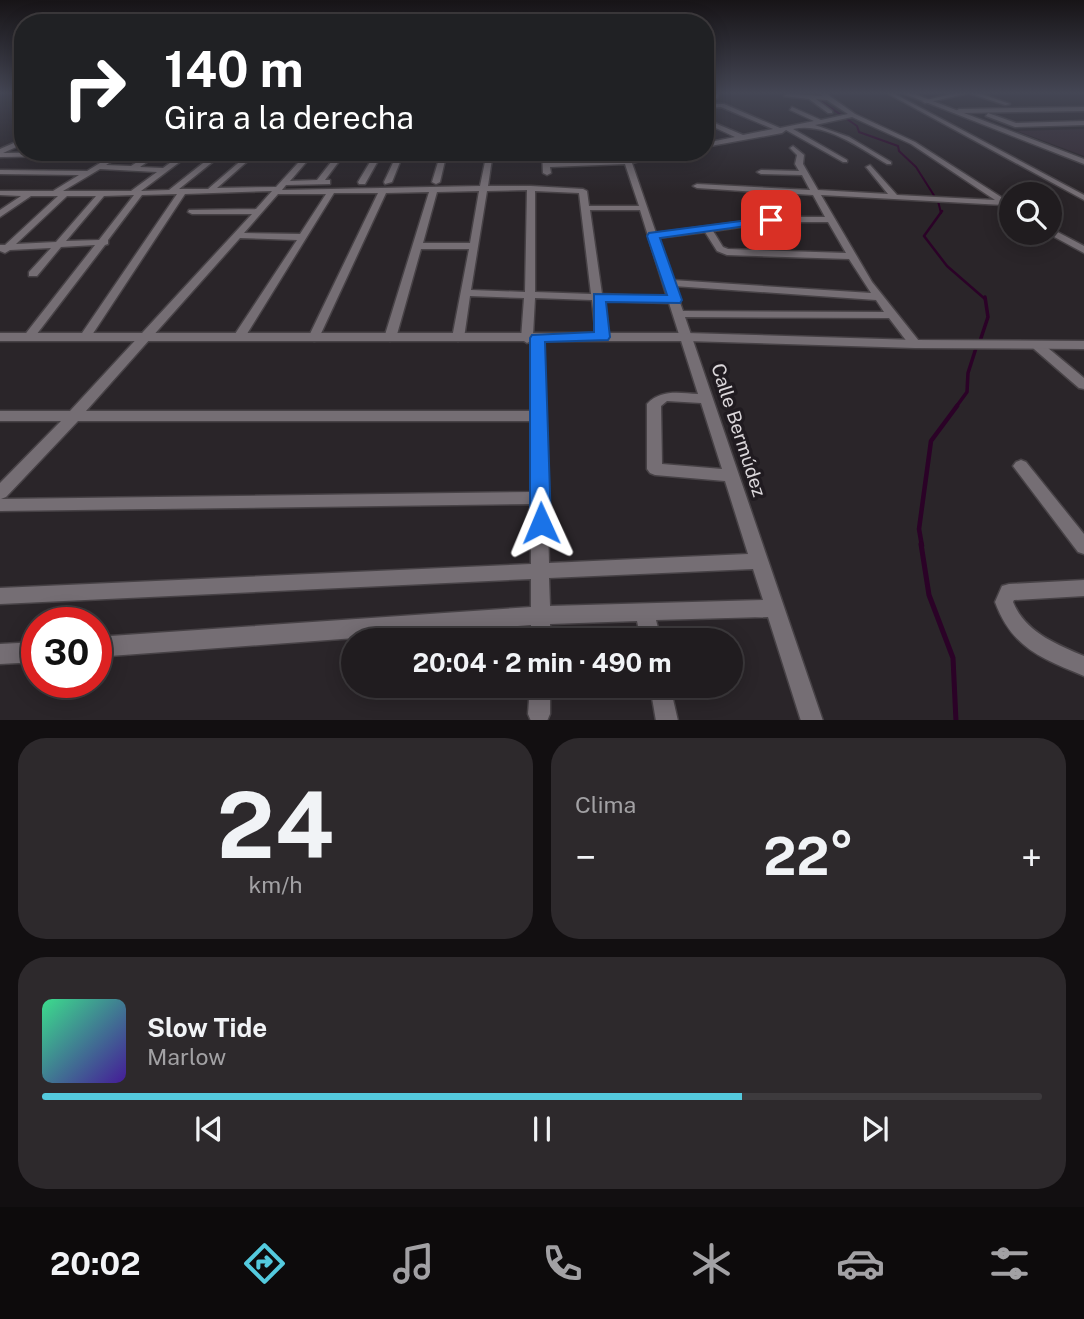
<!DOCTYPE html>
<html lang="es">
<meta charset="utf-8">
<style>
:root{--surface:#201c1f;--page:#2d292c;--text:#f1f3f6;--muted:#a2a1a4;--line:#3d3a3d;--accent:#54cade}
body{margin:0;font-family:"Public Sans",sans-serif;background:var(--page);color:var(--text);height:100vh;display:flex;flex-direction:column;font-size:26px;white-space:nowrap}
*{box-sizing:border-box;margin:0}
p{font-size:23px;color:var(--muted)}
.icon{flex:none;width:38px;height:38px;fill:none;stroke:currentColor;stroke-width:2;stroke-linecap:round;stroke-linejoin:round}
.map{position:relative;height:720px;overflow:hidden}
.drawer{display:flex;flex-direction:column;gap:18px;padding:18px;background:#120f11;flex:1}
.drawer>*{flex:none}
.guide{position:absolute;left:14px;top:14px;width:700px;height:147px;border-radius:28px;box-shadow:0 4px 18px #0003,0 0 0 2px var(--line);background:#202124;color:#fff;overflow:hidden}
.buttons{position:absolute;left:999px;top:182px;display:grid;gap:14px}
.buttons a{display:grid;place-items:center;width:63px;height:63px;border-radius:50%;background:var(--surface);box-shadow:0 4px 18px #0003,0 0 0 2px var(--line);font-size:35px}
.speed{position:absolute;left:21px;top:607px;display:flex;gap:14px;font-size:35px;font-weight:700;text-align:center}
.speed>*{display:grid;place-content:center;width:91px;height:91px;border-radius:50%;background:var(--surface);box-shadow:0 4px 18px #0003,0 0 0 2px var(--line);line-height:1}
.speed .limit{border:10px solid #d22;background:#fff;color:#111}
.pin{position:absolute;display:grid;place-items:center;width:60px;height:60px;color:#fff;margin:-30px;border-radius:14px;box-shadow:0 4px 10px #0006}
.me{position:absolute;width:77px;margin:-38px;rotate:359deg;stroke-linejoin:round;filter:drop-shadow(0 0 5px #0008)}
.turn{display:flex;align-items:center;gap:24px;height:147px;padding:0 35px;font-size:32px}
.turn .icon{width:91px;height:91px;stroke-width:2.5}
.turn b{display:block;font-size:49px;line-height:60px}
.big{font-size:52px;font-weight:700;line-height:1.1}
.drawer .widget{flex:1;display:flex;flex-direction:column;justify-content:center;gap:10px;min-width:0;padding:0 24px;border-radius:28px;background:var(--page)}
.drawer .dial{align-items:center;gap:0}
.dial b{font-size:91px;line-height:1}
.song{display:flex;align-items:center;gap:21px}
.cover{width:84px;height:84px;border-radius:10px;background:linear-gradient(135deg,hsl(150 70% 55%),hsl(260 70% 35%))}
.played{height:7px;border-radius:4px;background:linear-gradient(90deg,var(--accent) 70%,var(--line) 70%)}
.keys{display:flex;justify-content:space-around;direction:ltr}
.heat{display:flex;justify-content:space-between;align-items:center;font-size:38px;direction:ltr}
.drawer .tiles{flex:1;display:grid;gap:18px;grid-template-columns:1fr 1fr}
.widget:last-child{grid-column:span 2}
.trip{position:absolute;left:341px;top:628px;width:402px;height:70px;border-radius:35px;background:var(--surface);box-shadow:0 4px 18px #0003,0 0 0 2px var(--line);font-weight:700;line-height:70px;text-align:center}
.menu{display:flex;height:112px;justify-content:space-around;align-items:center;background:#0d0b0c;color:var(--muted)}
.menu .icon{width:49px;height:49px}
.menu .selected{color:var(--accent)}
.menu b{font-size:32px;color:var(--text)}
.map>svg:first-child{display:block}
.built{fill:#362c35}
.lines{fill:none;stroke-linecap:round;stroke-linejoin:round}
.stream-far4{stroke:#2b0227;stroke-width:2}
.stream-far3{stroke:#2b0227;stroke-width:2.5}
.stream-far2{stroke:#2b0227;stroke-width:3.5}
.stream-far1{stroke:#2b0227;stroke-width:4.5}
.stream{stroke:#2b0227;stroke-width:5}
.minor-casing{stroke:#474246;stroke-width:3}
.tertiary-casing{stroke:#474246;stroke-width:3}
.minor{fill:#756e74;fill-rule:evenodd}
.tertiary{fill:#756e74;fill-rule:evenodd}
.route{fill:#1a73e8;stroke:#114b97;stroke-width:2}
.labels{text-anchor:middle;dominant-baseline:central;stroke-width:7;stroke-linejoin:round;paint-order:stroke}
.street-label{font-size:19px;fill:#dbd7da;stroke:#201b20}
</style>
<div class="map">
<svg width="1084" height="721" viewBox="0 0 1084 721">
<rect width="100%" height="100%" fill="#2a2529"/>
<path class="built" d="M1084,129V156L1017,131Z"/>
<g class="lines">
<g class="stream-far4">
<path d="M818,99L857,126L859,132L898,146L899,151L916,167L935,197"/>
<path d="M938,201L941,213"/>
</g>
<path class="stream-far3" d="M942,211L924,236L947,266L985,299"/>
<g class="stream-far2">
<path d="M980,341L988,317L985,297"/>
<path d="M956,407L967,392L968,373L976,348"/>
</g>
<path class="stream-far1" d="M922,546L919,529L931,441L957,406"/>
<path class="stream" d="M921,544L929,595L953,658L956,721"/>
<g class="minor-casing">
<g id="minor">
<path d="M713,92H719L717,98L705,99V95H713Z"/>
<path d="M818,92H824L855,114L915,142L1012,204V210L1003,205L821,195L872,282L919,341L921,344L919,347H911L889,318L685,317L823,721H801L768,617L656,620L661,640H641L637,621L550,624L551,640H531V625L96,657V637L531,607V579L0,604V588L531,564V504L0,511V483L61,421H0V411H70L252,214H192L188,212L189,210L256,209L272,191L185,194L90,338H82L80,336L177,194L142,195L108,240V244L105,245L33,339L29,340L23,337L95,245L61,247L37,276H29V272L51,248L10,250L5,253L0,251V245H5L58,196H31L0,217V210L21,196L0,195V191H53L79,175L0,174V170L87,171L118,152H126L106,165L131,166L153,152H161L140,167L163,168L185,152H193L141,191L169,190L217,152H225L179,189H208L251,152H258L217,188L276,187L308,152H315L290,181L317,180L339,152H346L325,180H330V184L286,185L282,190L480,186L487,152H493L488,186H531L583,189L587,191L589,206H639L625,164L550,167L551,173L547,175L543,173L542,152H548L550,163L624,160L622,152H628L631,158L660,152H674L632,163L656,233L770,218L758,192L697,188L693,186L697,184L810,190L802,175L761,174L757,172L761,170L799,171L795,164L797,155L790,148L793,146L804,155L803,164L818,190L888,194L866,167L870,165L897,195L995,200L911,144L852,117L815,125L849,137L891,162V164H887C859,148 826,122 793,129L847,160V162H843L786,130L782,133L705,147V143L735,137L705,123V119L743,135L773,129L721,107L705,108V104H724L780,128L814,121L790,110L792,107L821,120L848,114L827,100L816,99L832,111V113H828L809,99L784,96L787,94L823,96ZM100,169L157,172L131,191H63ZM527,190L525,292L471,290L487,191ZM479,191L470,243H423L437,192ZM535,191L579,193L591,294L535,292ZM429,192L384,338L390,341L396,338L421,249H469L452,338L458,341L464,338L470,296L524,298L521,339L527,343L531,341V411H86L240,238L297,240L233,337L239,340L245,337L334,193H378L308,338L314,341L318,340L386,193ZM766,192L813,195L825,217H778ZM278,194H326L300,234L244,233ZM134,195L99,240L66,241L104,196ZM67,196H96L56,242L16,244ZM590,210H640L667,297L602,294ZM775,222H828L846,253L728,249L723,247L713,231ZM705,232L717,251L727,255L849,259L871,293L672,280L658,238ZM674,286L876,300L884,312L683,311ZM535,298L592,300L596,337L602,340L608,337L603,301L669,303L698,394C679,393 661,389 647,404V469L650,473L655,475L725,481L748,554L549,563L543,338L541,336L533,335ZM667,401L701,403L722,469L662,464L661,406ZM78,421H531V492L1,499L6,497ZM753,569L763,600L550,606L549,578Z"/>
<path d="M885,92H891L1084,195V200Z"/>
<path d="M960,92H976L1010,104L1005,105L969,93L925,103L922,101Z"/>
<path d="M1084,107V111L959,113L956,111L959,109Z"/>
<path d="M988,113L1016,123L1084,121V125L1015,127L986,116Z"/>
<path d="M23,139V144L3,153L67,152L69,154L66,156L0,157V149Z"/>
<path d="M376,152H383L365,184H359L358,182Z"/>
<path d="M398,152H404L392,182L385,184L384,182Z"/>
<path d="M441,152H447L440,182L436,184L432,182Z"/>
<path d="M1050,228L1084,246V253L1047,233H1050Z"/>
<path d="M1038,342L1042,343L1084,378V389L1079,388L1034,349L1032,346Z"/>
<path d="M1021,460L1026,462L1084,534V554L1078,552L1016,470L1013,466L1016,462Z"/>
<path d="M1084,580V596L1014,600L1013,602C1025,632 1056,644 1084,656V676C1041,658 1012,648 995,602L1002,586L1009,584Z"/>
<path d="M37,642V662L0,664V644Z"/>
<path d="M530,686H550V714L547,721H531L528,714Z"/>
<path d="M650,686H670L678,721H656Z"/>
</g>
</g>
<g class="tertiary-casing">
<g id="tertiary">
<path d="M900,92H909L1084,159V164Z"/>
<path d="M0,333H687L915,340L1084,341V349L915,348L687,341H0Z"/>
</g>
</g>
<use href="#minor" class="minor"/>
<use href="#tertiary" class="tertiary"/>
</g>
<linearGradient id="sky" x2="0" y2="1"><stop stop-color="#171417"/><stop offset="0.48" stop-color="#444654"/><stop offset="1" stop-color="#444654" stop-opacity="0"/></linearGradient>
<rect width="1084" height="193" fill="url(#sky)"/>
<path class="route" d="M771,217L777,220L775,222L660,238L682,300L680,303L606,302L610,337L608,340L545,342L551,523L548,529L541,531L533,529L530,523V338L532,335L594,332V294L667,295L647,236L649,233Z"/>
<g class="labels">
<g class="street-label">
<text transform="translate(739 430) rotate(72)">Calle Bermúdez</text>
</g>
</g>
</svg>
<div class="buttons">
<a><svg class="icon" aria-label="search" viewBox="0 0 24 24"><circle cx="10" cy="10" r="6"/><path d="M15 15l6 6"/></svg></a>
</div>
<div class="speed"><div class="limit">30</div></div>
<div class="pin" style="left:771px;top:220px;background:#d93025"><svg class="icon" aria-label="arrive" viewBox="0 0 24 24"><path d="M6 21V4h12l-3 4 3 4H6"/></svg></div>
<svg class="me" style="left:541px;top:523px" viewBox="-20 -20 40 40"><path d="M0-17L14 15 0 8-14 15z" fill="#1a73e8" stroke="#fff" stroke-width="4"/></svg>
<div class="trip">20:04 · 2 min · 490 m</div>
<div class="guide">
<div class="turn"><svg class="icon" aria-label="right" viewBox="0 0 24 24"><path d="M7 20v-9h11M14 6l5 5-5 5"/></svg><div><b>140 m</b>Gira a la derecha</div></div>
</div>
</div>
<section class="drawer">
<div class="tiles">
<div class="widget dial"><b>24</b><p>km/h</p></div>
<div class="widget"><p>Clima</p>
<div class="heat"><a>−</a><b class="big">22°</b><a>+</a></div>
</div>
<div class="widget">
<div class="song"><i class="cover"></i><div><b>Slow Tide</b><p>Marlow</p></div></div>
<div class="played"></div>
<div class="keys"><svg class="icon" aria-label="previous" viewBox="0 0 24 24"><path d="M18 5L8 12l10 7zM5 5v14"/></svg><svg class="icon" aria-label="pause" viewBox="0 0 24 24"><path d="M8 5v14M16 5v14"/></svg><svg class="icon" aria-label="next" viewBox="0 0 24 24"><path d="M6 5l10 7-10 7zM19 5v14"/></svg></div>
</div>
</div>
</section>
<nav class="menu">
<b>20:02</b>
<svg class="icon selected" aria-label="directions" viewBox="0 0 24 24"><path d="M12 3l9 9-9 9-9-9zM9 14v-3h6M13 9l2 2-2 2"/></svg>
<svg class="icon" aria-label="music" viewBox="0 0 24 24"><path d="M9 18V5l10-2v13"/><circle cx="6" cy="18" r="3"/><circle cx="16" cy="16" r="3"/></svg>
<svg class="icon" aria-label="phone" viewBox="0 0 24 24"><path d="M5 4h4l2 5-3 2q2 4 5 5l2-3 5 2v4C11 20 4 13 5 4z"/></svg>
<svg class="icon" aria-label="climate" viewBox="0 0 24 24"><path d="M12 3v18M4 7l16 10M4 17L20 7"/></svg>
<svg class="icon" aria-label="car" viewBox="0 0 24 24"><path d="M5 17H2v-5l4-1 3-4h7l3 4 3 1v5h-3M9 17h6M6 11h13"/><circle cx="7" cy="17" r="2"/><circle cx="17" cy="17" r="2"/></svg>
<svg class="icon" aria-label="filters" viewBox="0 0 24 24"><path d="M4 7h16M4 17h16"/><circle cx="9" cy="7" r="2"/><circle cx="15" cy="17" r="2"/></svg>
</nav>
